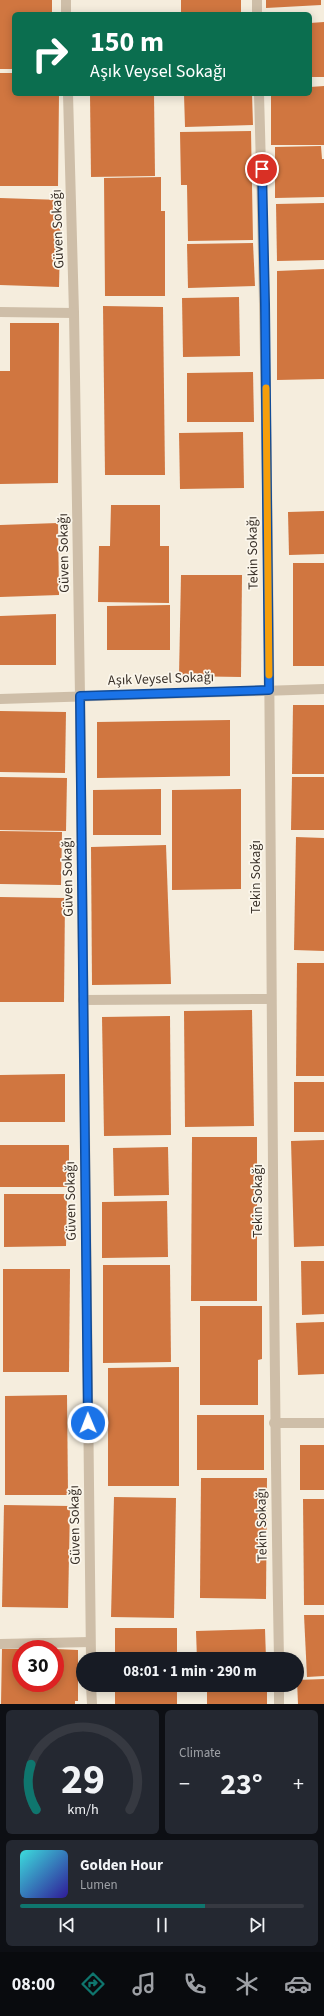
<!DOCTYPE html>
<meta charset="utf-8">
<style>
:root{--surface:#171b24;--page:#242831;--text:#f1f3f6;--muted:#9ea1a6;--line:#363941;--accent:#0f766e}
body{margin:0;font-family:"Source Sans 3",sans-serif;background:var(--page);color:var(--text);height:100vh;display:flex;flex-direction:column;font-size:15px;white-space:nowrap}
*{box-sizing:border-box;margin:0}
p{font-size:13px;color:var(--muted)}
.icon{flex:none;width:22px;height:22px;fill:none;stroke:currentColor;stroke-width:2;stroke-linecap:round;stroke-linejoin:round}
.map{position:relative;height:1704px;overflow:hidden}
.details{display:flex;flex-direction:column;gap:6px;padding:6px;background:#0d0f14;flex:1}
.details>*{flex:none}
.guide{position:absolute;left:12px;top:12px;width:300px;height:84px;border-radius:6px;box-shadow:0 2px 10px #0003;background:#0b6e4f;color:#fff;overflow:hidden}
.speed{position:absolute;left:12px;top:1640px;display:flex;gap:8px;font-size:20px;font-weight:700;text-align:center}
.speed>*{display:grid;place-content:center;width:52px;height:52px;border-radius:50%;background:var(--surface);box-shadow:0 2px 10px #0003;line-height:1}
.speed .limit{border:6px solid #d22;background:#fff;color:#111}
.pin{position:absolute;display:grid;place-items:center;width:34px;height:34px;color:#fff;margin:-17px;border:2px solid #fff;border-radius:50%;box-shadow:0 1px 4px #0007}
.me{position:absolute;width:44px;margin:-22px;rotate:359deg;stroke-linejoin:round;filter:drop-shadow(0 0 3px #0008)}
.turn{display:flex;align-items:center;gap:14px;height:84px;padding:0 12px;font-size:18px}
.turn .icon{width:52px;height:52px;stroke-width:2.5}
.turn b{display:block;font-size:28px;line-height:34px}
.big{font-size:30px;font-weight:700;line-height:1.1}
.details .card{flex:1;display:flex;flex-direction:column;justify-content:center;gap:6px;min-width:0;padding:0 14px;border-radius:6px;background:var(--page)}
.details .dial{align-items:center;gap:0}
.dial svg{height:104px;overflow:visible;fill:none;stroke:var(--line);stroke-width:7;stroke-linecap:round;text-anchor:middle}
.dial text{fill:var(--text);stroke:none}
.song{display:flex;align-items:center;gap:12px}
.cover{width:48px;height:48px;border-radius:6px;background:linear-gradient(135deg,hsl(180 70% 55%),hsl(250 70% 35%))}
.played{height:4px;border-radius:2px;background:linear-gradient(90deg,var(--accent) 65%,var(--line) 65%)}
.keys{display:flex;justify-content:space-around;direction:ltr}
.heat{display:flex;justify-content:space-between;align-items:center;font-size:22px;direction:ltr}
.details .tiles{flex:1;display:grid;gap:6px;grid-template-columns:1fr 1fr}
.card:last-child{grid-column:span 2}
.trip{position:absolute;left:76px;top:1652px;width:228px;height:40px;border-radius:20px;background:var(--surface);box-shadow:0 2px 10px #0003;font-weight:700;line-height:40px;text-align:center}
.menu{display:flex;height:64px;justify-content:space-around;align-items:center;background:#090b0e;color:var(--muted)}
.menu .icon{width:28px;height:28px}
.menu .on{color:var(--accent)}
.menu b{font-size:18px;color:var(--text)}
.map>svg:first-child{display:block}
.building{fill:#d07640}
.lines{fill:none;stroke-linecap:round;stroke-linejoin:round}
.service{stroke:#cebea8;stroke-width:10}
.minor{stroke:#cebea8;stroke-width:10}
.route-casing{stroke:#114b97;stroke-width:10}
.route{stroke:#1a73e8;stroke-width:7}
.slow{stroke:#f59e0b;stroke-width:7}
.labels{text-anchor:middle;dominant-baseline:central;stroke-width:3.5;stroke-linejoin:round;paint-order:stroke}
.street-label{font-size:14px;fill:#3a3129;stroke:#fbf6eb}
</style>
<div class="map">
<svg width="324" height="1704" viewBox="0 0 324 1704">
<rect width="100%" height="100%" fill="#f5eddd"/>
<g class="building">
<path d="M0,0H52V14H14V69H0Z"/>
<rect x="181" y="0" width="60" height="14"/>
<path d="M266,0H321V5L266,8Z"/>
<path d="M324,22V77H310V23Z"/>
<path d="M0,73H14V94H59L58,186H0Z"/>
<path d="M324,86V145H271V94H310V87Z"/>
<path d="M90,94H154L155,176L91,177Z"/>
<path d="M184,94H252L253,125L185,127Z"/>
<path d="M251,131L253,240L188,241L187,185H181L180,132Z"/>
<path d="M321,146L322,159H324V197L275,198V147Z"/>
<path d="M161,177V211H165V296H105L104,178Z"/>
<path d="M0,198L61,200L59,287L0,285Z"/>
<path d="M324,203V260L277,261L276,204Z"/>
<path d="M253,243L255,286L188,288L187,244Z"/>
<path d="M324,269V379L277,380V271Z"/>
<path d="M239,297L240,356L183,357L182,298Z"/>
<path d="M103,306L163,307L165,475H105Z"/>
<path d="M10,323H59L58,483L0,484V371H10Z"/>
<path d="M253,372L254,422H187V373Z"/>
<path d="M243,432L244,488L180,489L179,433Z"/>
<path d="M111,505H160V546H169V603L98,602L99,546H110Z"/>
<path d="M324,511V554L289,555L288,512Z"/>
<path d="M58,523L59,595L0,597V525Z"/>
<rect x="293" y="563" width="31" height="103"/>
<path d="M181,575H242L241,677L179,676Z"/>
<path d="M170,605V650H107V606Z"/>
<path d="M56,614V665H0V616Z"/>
<path d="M293,705H324V774H292Z"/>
<path d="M0,711L66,712L65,773L0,772Z"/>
<path d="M230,720V776L97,778V722Z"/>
<path d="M0,777L67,778L66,831L0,830Z"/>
<path d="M292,777H324V830H291Z"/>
<path d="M161,789V835H93V790Z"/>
<path d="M241,789V889L172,890V790Z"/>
<path d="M0,831L62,832L61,885L0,884Z"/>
<path d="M296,837L324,838V951L294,950Z"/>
<path d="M166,845L171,984L92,985L91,847Z"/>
<path d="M0,897L65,898L64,1002H0Z"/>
<path d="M297,963H324V1076H296Z"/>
<path d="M252,1010L254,1126L185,1127L184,1011Z"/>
<path d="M170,1016L171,1135L104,1136L102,1017Z"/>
<path d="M65,1074V1122H0V1075Z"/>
<rect x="294" y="1082" width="30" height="50"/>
<path d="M192,1137H257V1301H191Z"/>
<path d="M324,1140V1246L294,1247L291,1141Z"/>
<rect x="0" y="1145" width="69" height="42"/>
<path d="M168,1147L169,1195L114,1196L113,1148Z"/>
<path d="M4,1194H67L66,1246L4,1247Z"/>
<path d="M167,1201L168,1257L102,1258V1202Z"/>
<path d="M301,1261H324V1314L302,1315Z"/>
<path d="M103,1265H170L171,1362L103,1363Z"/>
<path d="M3,1269H70L69,1372H3Z"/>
<path d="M200,1306H262V1359L258,1360V1405H200Z"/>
<path d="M324,1322V1374L298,1375L296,1323Z"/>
<path d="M179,1367V1486H108V1368Z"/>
<path d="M67,1395L68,1495H5V1396Z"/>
<rect x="197" y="1415" width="67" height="55"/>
<rect x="300" y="1445" width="24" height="45"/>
<path d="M201,1478H267L266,1599L200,1598Z"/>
<path d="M114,1497L176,1498L174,1618L111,1617Z"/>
<path d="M303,1499H324V1605H304Z"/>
<path d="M4,1505L70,1506L68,1608L2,1607Z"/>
<path d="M304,1615H324V1676L307,1677Z"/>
<rect x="115" y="1628" width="62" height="31"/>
<path d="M265,1629L266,1659H197L196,1631Z"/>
<path d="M2,1649H21V1683H55V1649L78,1650V1701H75V1704H1Z"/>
<path d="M324,1679V1704H298L297,1680Z"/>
<rect x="115" y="1685" width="62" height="19"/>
<rect x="207" y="1685" width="60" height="19"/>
</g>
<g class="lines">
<path class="service" d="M83,1000L271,999"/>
<g class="minor">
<path d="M66,0V14"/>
<path d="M257,0V14"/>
<path d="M68,94L74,313L80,696L91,1659"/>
<path d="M259,94C274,616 269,1137 279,1659"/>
<path d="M0,312L74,313"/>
<path d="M0,699L324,689"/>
<path d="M274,1423H324"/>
<path d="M0,1644L90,1642"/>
<path d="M91,1685L92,1704"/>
<path d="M279,1685V1704"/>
</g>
</g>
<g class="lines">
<g class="route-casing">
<path id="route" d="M88,1423L80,696L269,690L265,304L262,169"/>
</g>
<use href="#route" class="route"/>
<path class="slow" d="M266,388L269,675"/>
</g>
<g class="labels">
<g class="street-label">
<text transform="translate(58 229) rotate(-92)">Güven Sokağı</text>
<text transform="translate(64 553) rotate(-91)">Güven Sokağı</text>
<text transform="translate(253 553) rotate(-91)">Tekin Sokağı</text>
<text transform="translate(161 679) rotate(-2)">Aşık Veysel Sokağı</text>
<text transform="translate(68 877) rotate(-91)">Güven Sokağı</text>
<text transform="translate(256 877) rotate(-90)">Tekin Sokağı</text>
<text transform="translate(71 1201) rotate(-91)">Güven Sokağı</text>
<text transform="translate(258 1201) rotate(-90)">Tekin Sokağı</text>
<text transform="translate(75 1525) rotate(-91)">Güven Sokağı</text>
<text transform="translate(262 1525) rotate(-91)">Tekin Sokağı</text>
</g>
</g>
</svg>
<div class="speed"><div class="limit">30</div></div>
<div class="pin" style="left:262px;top:169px;background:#d93025"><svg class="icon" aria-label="arrive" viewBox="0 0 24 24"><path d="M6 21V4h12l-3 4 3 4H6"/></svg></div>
<svg class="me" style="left:88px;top:1423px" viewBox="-20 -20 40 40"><circle r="17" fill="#1a73e8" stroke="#fff" stroke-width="3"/><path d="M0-11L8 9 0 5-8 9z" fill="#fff"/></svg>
<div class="trip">08:01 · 1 min · 290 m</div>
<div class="guide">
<div class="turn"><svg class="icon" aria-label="right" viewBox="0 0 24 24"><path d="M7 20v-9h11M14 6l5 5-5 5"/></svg><div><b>150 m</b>Aşık Veysel Sokağı</div></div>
</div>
</div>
<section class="details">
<div class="tiles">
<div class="card dial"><svg viewBox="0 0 100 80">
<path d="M14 69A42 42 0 1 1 86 69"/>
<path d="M14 69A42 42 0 0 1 10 34" stroke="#0f766e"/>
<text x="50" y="56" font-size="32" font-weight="700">29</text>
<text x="50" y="72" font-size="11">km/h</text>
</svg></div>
<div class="card"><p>Climate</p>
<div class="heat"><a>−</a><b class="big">23°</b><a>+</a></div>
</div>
<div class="card">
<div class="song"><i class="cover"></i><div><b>Golden Hour</b><p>Lumen</p></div></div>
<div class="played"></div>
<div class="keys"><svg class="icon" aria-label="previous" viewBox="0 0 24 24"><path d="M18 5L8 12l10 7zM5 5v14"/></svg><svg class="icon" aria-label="pause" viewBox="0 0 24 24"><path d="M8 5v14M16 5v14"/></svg><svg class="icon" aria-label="next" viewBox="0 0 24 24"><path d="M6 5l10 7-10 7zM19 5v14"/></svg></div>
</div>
</div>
</section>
<nav class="menu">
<b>08:00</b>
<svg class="icon on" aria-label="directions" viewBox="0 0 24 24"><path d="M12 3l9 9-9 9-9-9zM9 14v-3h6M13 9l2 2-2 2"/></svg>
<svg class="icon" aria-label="music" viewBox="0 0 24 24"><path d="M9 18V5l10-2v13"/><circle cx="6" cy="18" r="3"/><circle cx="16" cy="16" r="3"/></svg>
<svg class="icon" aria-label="phone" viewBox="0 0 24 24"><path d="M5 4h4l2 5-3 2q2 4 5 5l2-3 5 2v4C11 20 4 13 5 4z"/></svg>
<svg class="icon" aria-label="climate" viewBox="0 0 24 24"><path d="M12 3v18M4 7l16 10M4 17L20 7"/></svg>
<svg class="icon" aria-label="car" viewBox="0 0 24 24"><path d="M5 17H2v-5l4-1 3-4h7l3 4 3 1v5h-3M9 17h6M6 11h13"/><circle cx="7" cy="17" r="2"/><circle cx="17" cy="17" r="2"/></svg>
</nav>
